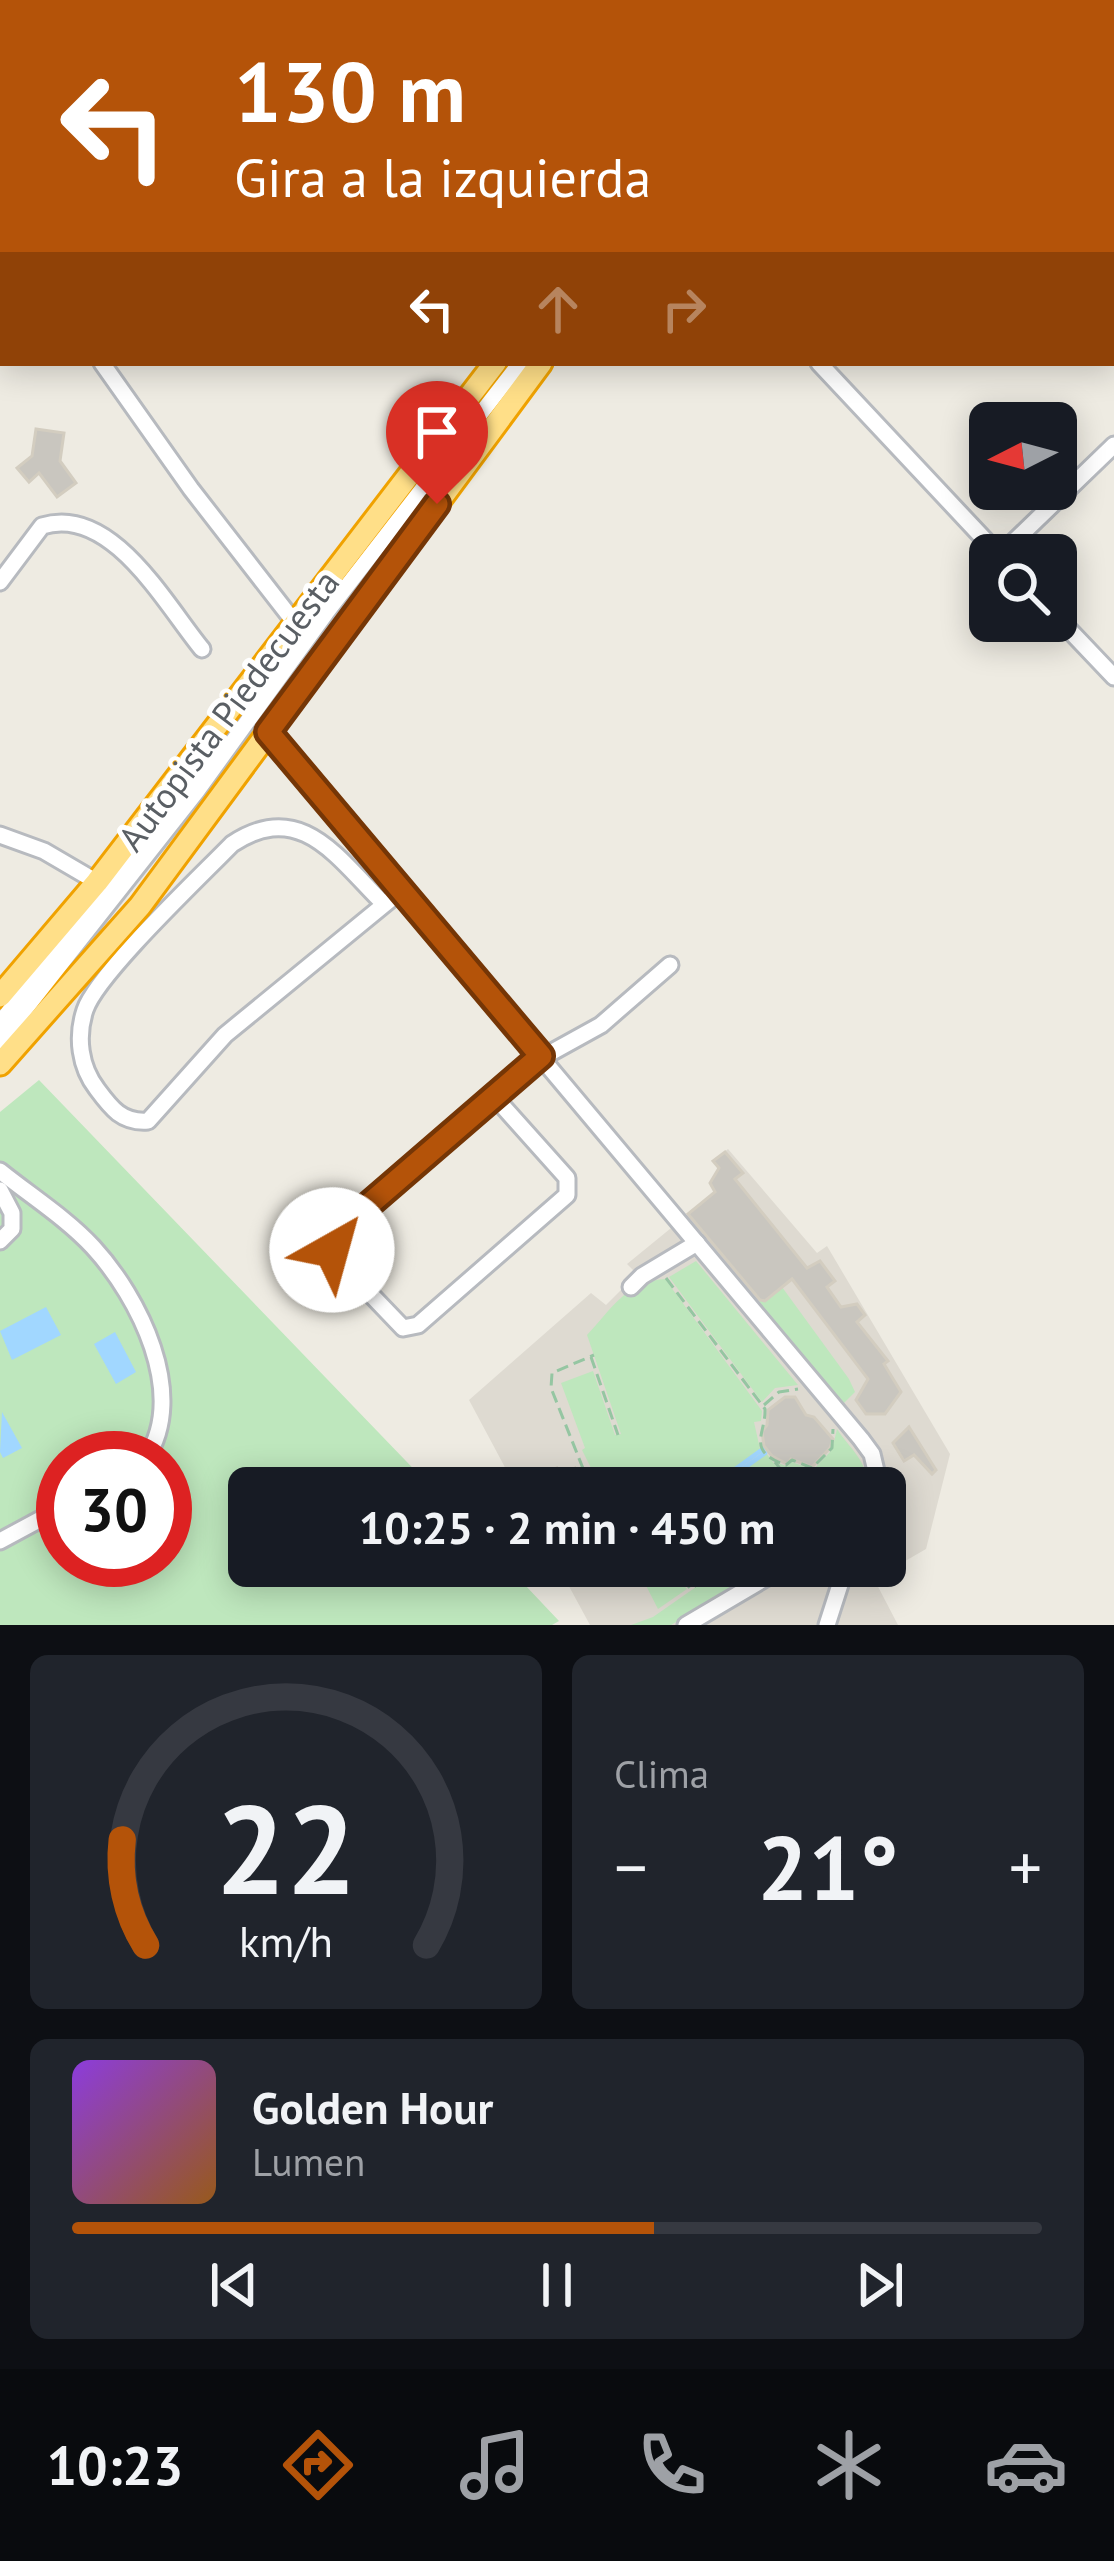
<!DOCTYPE html>
<html lang="es">
<meta charset="utf-8">
<style>
:root{--surface:#171b24;--page:#20242c;--text:#f1f3f6;--muted:#9ea1a6;--line:#363941;--accent:#b45309}
body{margin:0;font-family:"PT Sans",sans-serif;background:var(--page);color:var(--text);height:100vh;display:flex;flex-direction:column;font-size:45px;white-space:nowrap}
*{box-sizing:border-box;margin:0}
p{font-size:39px;color:var(--muted)}
.icon{flex:none;width:66px;height:66px;fill:none;stroke:currentColor;stroke-width:2;stroke-linecap:round;stroke-linejoin:round}
.map{position:relative;height:1625px;overflow:hidden}
.panel{display:flex;flex-direction:column;gap:30px;padding:30px;background:#0d0f14;flex:1}
.panel>*{flex:none}
.hud{position:absolute;left:0px;top:0px;width:1116px;height:366px;box-shadow:0 6px 30px #0003;background:#b45309;color:#fff;overflow:hidden}
.needle{width:78px;rotate:264deg}
.fabs{position:absolute;left:969px;top:402px;display:grid;gap:24px}
.fabs a{display:grid;place-items:center;width:108px;height:108px;border-radius:18px;background:var(--surface);box-shadow:0 6px 30px #0003;font-size:60px}
.speed{position:absolute;left:36px;top:1431px;display:flex;gap:24px;font-size:60px;font-weight:700;text-align:center}
.speed>*{display:grid;place-content:center;width:156px;height:156px;border-radius:50%;background:var(--surface);box-shadow:0 6px 30px #0003;line-height:1}
.speed .limit{border:18px solid #d22;background:#fff;color:#111}
.pin{position:absolute;display:grid;place-items:center;width:102px;height:102px;color:#fff;margin:-123px -51px;border-radius:50% 50% 50% 0;rotate:-45deg;box-shadow:0 0 12px #0007}
.pin .icon{rotate:45deg}
.me{position:absolute;width:132px;margin:-66px;rotate:38deg;stroke-linejoin:round;filter:drop-shadow(0 0 9px #0008)}
.turn{display:flex;align-items:center;gap:42px;height:252px;padding:0 36px;font-size:54px}
.turn .icon{width:156px;height:156px;stroke-width:2.5}
.turn b{display:block;font-size:84px;line-height:102px}
.lanes{display:flex;align-items:center;height:114px;padding:0 36px;background:#0003;justify-content:center;gap:60px;direction:ltr}
.lanes .off{opacity:.35}
.big{font-size:90px;font-weight:600;line-height:1.1}
.panel .tile{flex:1;display:flex;flex-direction:column;justify-content:center;gap:18px;min-width:0;padding:0 42px;border-radius:18px;background:var(--page)}
.panel .dial{align-items:center;gap:0}
.dial svg{height:312px;overflow:visible;fill:none;stroke:var(--line);stroke-width:7;stroke-linecap:round;text-anchor:middle}
.dial text{fill:var(--text);stroke:none}
.song{display:flex;align-items:center;gap:36px}
.cover{width:144px;height:144px;border-radius:18px;background:linear-gradient(135deg,hsl(270 70% 55%),hsl(30 70% 35%))}
.played{height:12px;border-radius:6px;background:linear-gradient(90deg,var(--accent) 60%,var(--line) 60%)}
.keys{display:flex;justify-content:space-around;direction:ltr}
.heat{display:flex;justify-content:space-between;align-items:center;font-size:66px;direction:ltr}
.panel .tiles{flex:1;display:grid;gap:30px;grid-template-columns:1fr 1fr}
.tile:last-child{grid-column:span 2}
.trip{position:absolute;left:228px;top:1467px;width:678px;height:120px;border-radius:18px;background:var(--surface);box-shadow:0 6px 30px #0003;font-weight:600;line-height:120px;text-align:center}
.tabs{display:flex;height:192px;justify-content:space-around;align-items:center;background:#090b0e;color:var(--muted)}
.tabs .icon{width:84px;height:84px}
.tabs .active{color:var(--accent)}
.tabs b{font-size:54px;color:var(--text)}
.map>svg:first-child{display:block}
.education{fill:#dedad1}
.green{fill:#bee7bd;fill-rule:evenodd}
.water{fill:#a1d7ff}
.lines{fill:none;stroke-linecap:round;stroke-linejoin:round}
.stream{stroke:#a1d7ff;stroke-width:4.5}
.building{fill:#c9c6bf;stroke:#d3cdc0;stroke-width:3}
.minor-casing{stroke:#b7babf;stroke-width:21}
.highway-casing{stroke:#f0a200;stroke-width:27}
.path{stroke:#95c6a2;stroke-width:3;stroke-dasharray:12 6;stroke-linecap:butt}
.minor{stroke:#fff;stroke-width:15}
.highway{stroke:#ffdf88;stroke-width:21}
.route-casing{stroke:#753606;stroke-width:30}
.route{stroke:#b45309;stroke-width:21}
.labels{text-anchor:middle;dominant-baseline:central;stroke-width:10;stroke-linejoin:round;paint-order:stroke}
.street-label{font-size:36px;fill:#5a5f64;stroke:#fff}
</style>
<div class="map">
<svg width="1114" height="1625" viewBox="0 0 1114 1625">
<rect width="100%" height="100%" fill="#eeebe2"/>
<path class="education" d="M728,1149L817,1253L827,1246L950,1454L926,1549L874,1579L898,1625H590L558,1566H885V1488H516L469,1400L591,1293L606,1305L637,1274L627,1264L714,1193L710,1183L719,1168L713,1161Z"/>
<g class="green">
<path d="M39,1080L432,1488H249V1566H507L559,1621L552,1625H0V1112ZM63,1458H165V1560H63Z"/>
<path d="M696,1261L798,1385L775,1388L762,1402L669,1277Z"/>
<path d="M665,1279L762,1411L761,1421L754,1422L760,1449L707,1488H601L582,1450L585,1448L561,1383L593,1371L615,1435L621,1434L587,1335C611,1310 626,1281 665,1279Z"/>
<path d="M782,1287L849,1379L855,1392L839,1408L757,1303Z"/>
<path d="M837,1429C850,1449 867,1460 869,1488H798L778,1463L786,1466L792,1462L813,1470L832,1450Z"/>
<path d="M766,1453L793,1488H718Z"/>
<path d="M636,1566H665L687,1589L658,1609Z"/>
<path d="M726,1566H772L671,1625H631L653,1617Z"/>
</g>
<g class="water">
<path d="M46,1307L61,1335L12,1360L0,1331Z"/>
<path d="M115,1332L136,1372L116,1384L94,1344Z"/>
<path d="M2,1412L22,1448L3,1458L0,1452Z"/>
</g>
<g class="lines">
<g class="stream">
<path d="M709,1488L763,1449"/>
<path d="M716,1488L765,1453"/>
</g>
</g>
<g class="building">
<path d="M36,429L64,433L60,461L76,483L57,497L39,473L29,482L17,468L32,456Z"/>
<path d="M725,1152L743,1173L735,1179L807,1268L820,1261L835,1281L827,1287L841,1307L857,1304L865,1315L857,1322L888,1361L884,1364L901,1392L885,1414H866L856,1400L868,1379L792,1279L765,1301L760,1300L688,1214L715,1192L710,1183L719,1168L713,1161Z"/>
<path d="M785,1397H795L806,1415L814,1417L833,1439L830,1448L812,1467L791,1459L787,1464L772,1456L764,1446L762,1432L767,1425L768,1410Z"/>
<path d="M909,1427L936,1470L932,1474L914,1455L904,1461L893,1443Z"/>
<path d="M557,1468L561,1476L575,1468L584,1488H521L530,1483L529,1479Z"/>
</g>
<g class="lines">
<g class="minor-casing">
<g id="minor">
<path d="M53,0L54,3"/>
<path d="M643,0L645,3"/>
<path d="M181,3L185,0"/>
<path d="M818,3L821,0"/>
<path d="M0,79L3,82"/>
<path d="M0,256L3,255"/>
<path d="M102,363L191,489L295,623"/>
<path d="M819,363L999,555"/>
<path d="M1000,555L1114,445"/>
<path d="M0,582L42,526C111,504 165,604 202,649"/>
<path d="M1056,616L1114,677"/>
<path d="M268,732L861,1439L872,1454L880,1488"/>
<path d="M0,835L44,851L97,882"/>
<path d="M384,904C338,859 301,798 232,844C200,877 97,974 85,1010C76,1037 80,1067 97,1089C111,1108 122,1123 148,1121L225,1035L402,890"/>
<path d="M0,1023L218,745"/>
<path d="M0,1041L197,791L326,613L520,363"/>
<path d="M492,1094L567,1178V1195L418,1325L403,1328L334,1256L331,1244L336,1233L525,1067L601,1025L670,965"/>
<path d="M0,1171C31,1196 66,1218 93,1247C139,1297 188,1394 146,1458"/>
<path d="M0,1190L12,1213V1229L0,1241"/>
<path d="M631,1287L642,1276L697,1243"/>
<path d="M0,1541L63,1507"/>
<path d="M686,1625L786,1566"/>
<path d="M827,1625L846,1566"/>
</g>
</g>
<g class="highway-casing">
<g id="highway">
<path d="M785,3L788,0"/>
<path d="M837,3L840,0"/>
<path d="M0,996L97,882L495,363"/>
<path d="M0,1064L140,906L541,363"/>
</g>
</g>
<g class="path">
<path d="M666,1278L765,1409C766,1434 745,1451 786,1465L792,1460L812,1468L832,1448L833,1429"/>
<path d="M591,1357L618,1435"/>
<path d="M764,1405L779,1392L798,1389"/>
<path d="M775,1462L795,1488"/>
<path d="M590,1486L551,1388L552,1373L594,1355"/>
<path d="M669,1566L691,1589L723,1566"/>
</g>
<use href="#minor" class="minor"/>
<use href="#highway" class="highway"/>
</g>
<g class="lines">
<g class="route-casing">
<path id="route" d="M332,1250L336,1233L541,1056L268,732L437,504"/>
</g>
<use href="#route" class="route"/>
</g>
<g class="labels">
<g class="street-label">
<text transform="translate(228 710) rotate(-53)">Autopista Piedecuesta</text>
</g>
</g>
</svg>
<div class="fabs">
<a><svg class="needle" viewBox="-14 -14 28 28"><path d="M0-13l5 13h-10z" fill="#e53935"/><path d="M0 13l5-13h-10z" fill="#9ea1a6"/></svg></a>
<a><svg class="icon" aria-label="search" viewBox="0 0 24 24"><circle cx="10" cy="10" r="6"/><path d="M15 15l6 6"/></svg></a>
</div>
<div class="speed"><div class="limit">30</div></div>
<div class="pin" style="left:437px;top:504px;background:#d93025"><svg class="icon" aria-label="arrive" viewBox="0 0 24 24"><path d="M6 21V4h12l-3 4 3 4H6"/></svg></div>
<svg class="me" style="left:332px;top:1250px" viewBox="-20 -20 40 40"><circle r="19" fill="#fff"/><path d="M0-13L10 11 0 6-10 11z" fill="#b45309"/></svg>
<div class="trip">10:25 · 2 min · 450 m</div>
<div class="hud">
<div class="turn"><svg class="icon" aria-label="left" viewBox="0 0 24 24"><path d="M17 20v-9H6M10 6l-5 5 5 5"/></svg><div><b>130 m</b>Gira a la izquierda</div></div>
<div class="lanes"><svg class="icon" aria-label="left" viewBox="0 0 24 24"><path d="M17 20v-9H6M10 6l-5 5 5 5"/></svg><svg class="icon off" aria-label="ahead" viewBox="0 0 24 24"><path d="M12 20V5M6 11l6-6 6 6"/></svg><svg class="icon off" aria-label="right" viewBox="0 0 24 24"><path d="M7 20v-9h11M14 6l5 5-5 5"/></svg></div>
</div>
</div>
<section class="panel">
<div class="tiles">
<div class="tile dial"><svg viewBox="0 0 100 80">
<path d="M14 69A42 42 0 1 1 86 69"/>
<path d="M14 69A42 42 0 0 1 8 42" stroke="#b45309"/>
<text x="50" y="56" font-size="32" font-weight="700">22</text>
<text x="50" y="72" font-size="11">km/h</text>
</svg></div>
<div class="tile"><p>Clima</p>
<div class="heat"><a>−</a><b class="big">21°</b><a>+</a></div>
</div>
<div class="tile">
<div class="song"><i class="cover"></i><div><b>Golden Hour</b><p>Lumen</p></div></div>
<div class="played"></div>
<div class="keys"><svg class="icon" aria-label="previous" viewBox="0 0 24 24"><path d="M18 5L8 12l10 7zM5 5v14"/></svg><svg class="icon" aria-label="pause" viewBox="0 0 24 24"><path d="M8 5v14M16 5v14"/></svg><svg class="icon" aria-label="next" viewBox="0 0 24 24"><path d="M6 5l10 7-10 7zM19 5v14"/></svg></div>
</div>
</div>
</section>
<nav class="tabs">
<b>10:23</b>
<svg class="icon active" aria-label="directions" viewBox="0 0 24 24"><path d="M12 3l9 9-9 9-9-9zM9 14v-3h6M13 9l2 2-2 2"/></svg>
<svg class="icon" aria-label="music" viewBox="0 0 24 24"><path d="M9 18V5l10-2v13"/><circle cx="6" cy="18" r="3"/><circle cx="16" cy="16" r="3"/></svg>
<svg class="icon" aria-label="phone" viewBox="0 0 24 24"><path d="M5 4h4l2 5-3 2q2 4 5 5l2-3 5 2v4C11 20 4 13 5 4z"/></svg>
<svg class="icon" aria-label="climate" viewBox="0 0 24 24"><path d="M12 3v18M4 7l16 10M4 17L20 7"/></svg>
<svg class="icon" aria-label="car" viewBox="0 0 24 24"><path d="M5 17H2v-5l4-1 3-4h7l3 4 3 1v5h-3M9 17h6M6 11h13"/><circle cx="7" cy="17" r="2"/><circle cx="17" cy="17" r="2"/></svg>
</nav>
